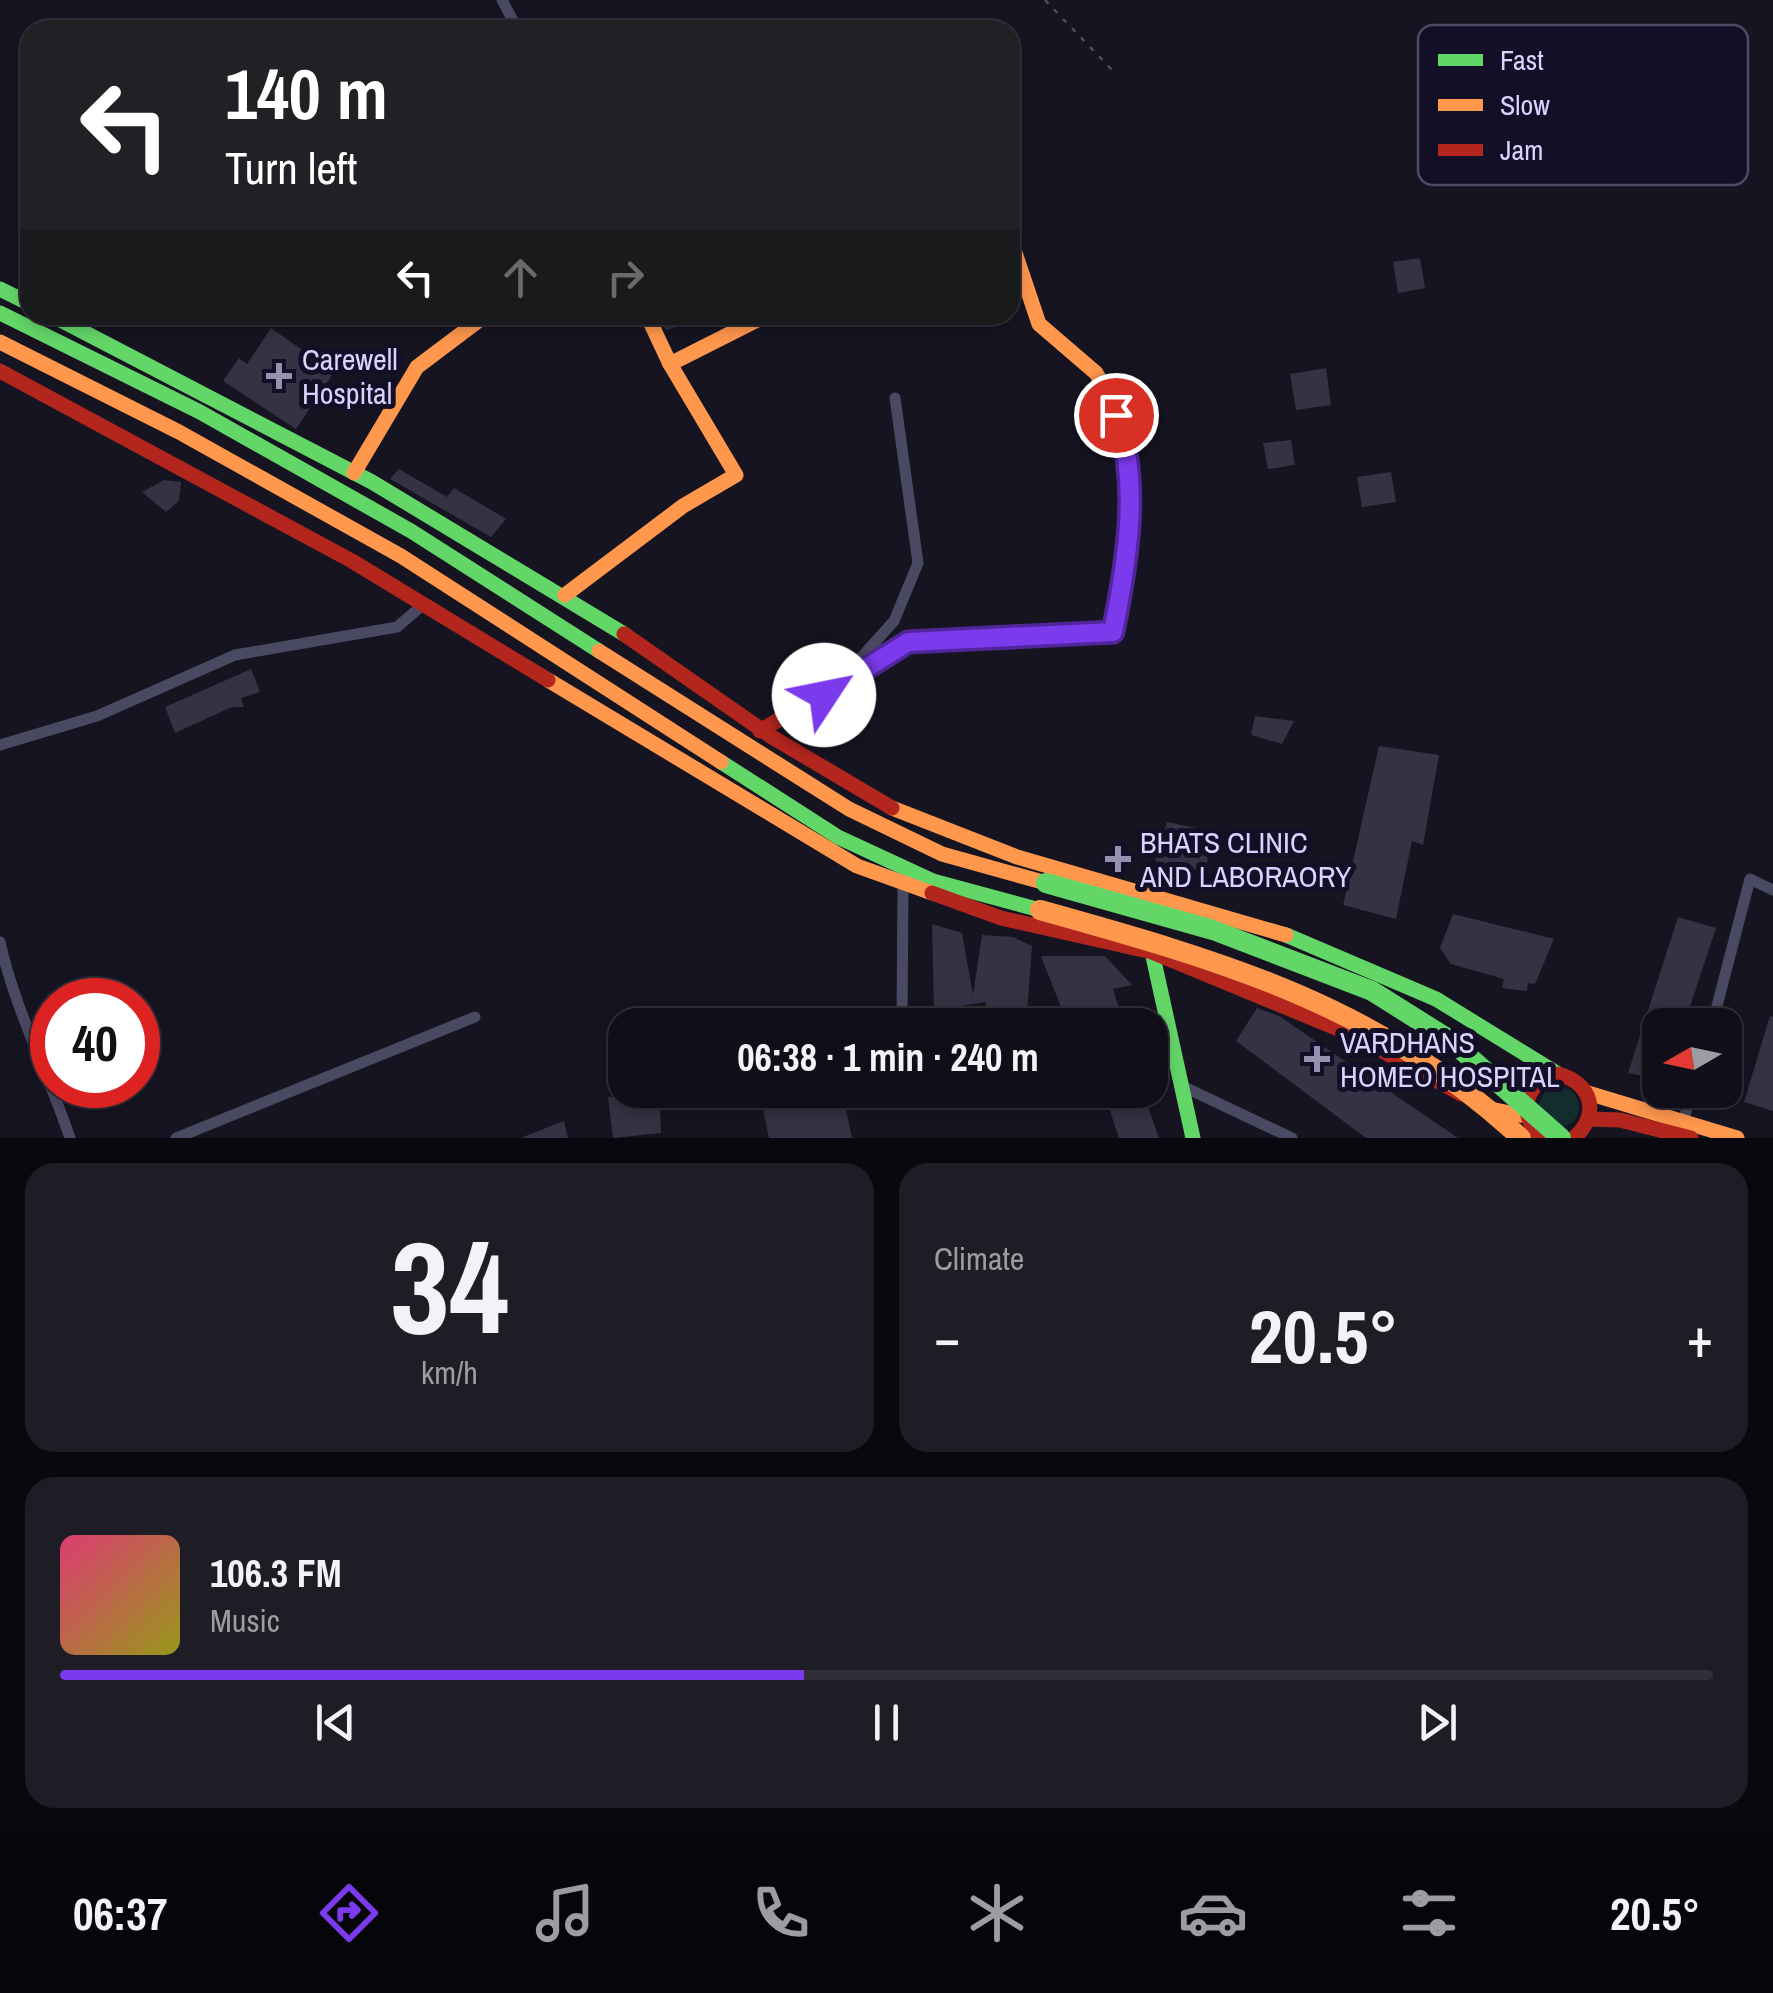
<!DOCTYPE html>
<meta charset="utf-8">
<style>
:root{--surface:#100f19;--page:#1e1d26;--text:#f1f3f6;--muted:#9c9ca2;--line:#302f38;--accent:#7c3aed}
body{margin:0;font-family:"Archivo Narrow",sans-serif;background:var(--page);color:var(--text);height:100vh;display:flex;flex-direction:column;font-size:38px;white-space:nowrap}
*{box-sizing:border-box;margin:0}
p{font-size:32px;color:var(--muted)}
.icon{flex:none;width:55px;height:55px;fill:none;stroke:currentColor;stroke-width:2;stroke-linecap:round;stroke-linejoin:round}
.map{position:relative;height:1138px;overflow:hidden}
.details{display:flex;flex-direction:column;gap:25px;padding:25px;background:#09080e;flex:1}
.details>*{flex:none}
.top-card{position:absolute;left:20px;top:20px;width:1000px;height:305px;border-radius:30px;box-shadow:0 5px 15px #0003,0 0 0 2px var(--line);background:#202124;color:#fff;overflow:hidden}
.needle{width:65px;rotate:261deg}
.controls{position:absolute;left:1642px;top:1008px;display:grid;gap:20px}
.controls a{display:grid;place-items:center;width:100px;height:100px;border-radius:20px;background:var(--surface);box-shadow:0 5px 15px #0003,0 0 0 2px var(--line);font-size:50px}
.speed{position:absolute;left:30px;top:978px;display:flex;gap:20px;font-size:50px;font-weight:700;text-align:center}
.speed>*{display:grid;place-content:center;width:130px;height:130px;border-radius:50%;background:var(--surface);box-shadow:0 5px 15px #0003,0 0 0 2px var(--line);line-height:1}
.speed .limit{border:15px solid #d22;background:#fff;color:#111}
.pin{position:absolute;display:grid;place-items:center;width:85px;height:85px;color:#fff;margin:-42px;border:5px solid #fff;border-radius:50%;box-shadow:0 2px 10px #0007}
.me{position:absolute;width:110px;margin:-55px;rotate:56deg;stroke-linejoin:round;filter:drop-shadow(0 0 8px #0008)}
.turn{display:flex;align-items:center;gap:35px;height:210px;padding:0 40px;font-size:45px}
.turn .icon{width:130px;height:130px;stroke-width:2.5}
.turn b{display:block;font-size:70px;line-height:85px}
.lanes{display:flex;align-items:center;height:95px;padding:0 40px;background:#0003;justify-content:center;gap:50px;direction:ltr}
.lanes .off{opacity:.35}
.big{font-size:75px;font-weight:700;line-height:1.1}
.details .card{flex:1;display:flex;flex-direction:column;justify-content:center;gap:15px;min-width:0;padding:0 35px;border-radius:30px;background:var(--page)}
.details .dial{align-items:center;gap:0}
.dial b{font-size:130px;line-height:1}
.song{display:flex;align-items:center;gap:30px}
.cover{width:120px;height:120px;border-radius:15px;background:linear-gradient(135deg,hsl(340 70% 55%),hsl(60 70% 35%))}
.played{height:10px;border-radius:5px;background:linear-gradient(90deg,var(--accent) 45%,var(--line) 45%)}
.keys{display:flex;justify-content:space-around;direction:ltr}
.heat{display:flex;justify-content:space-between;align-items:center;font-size:55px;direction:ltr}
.details .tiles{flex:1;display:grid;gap:25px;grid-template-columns:1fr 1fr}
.card:last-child{grid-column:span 2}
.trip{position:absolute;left:608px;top:1008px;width:560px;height:100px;border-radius:30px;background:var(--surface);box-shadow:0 5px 15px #0003,0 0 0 2px var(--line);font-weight:700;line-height:100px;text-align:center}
.menu{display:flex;height:160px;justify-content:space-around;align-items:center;background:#06060a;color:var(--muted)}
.menu .icon{width:70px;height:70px}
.menu .selected{color:var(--accent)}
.menu b{font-size:45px;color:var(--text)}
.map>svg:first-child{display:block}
.green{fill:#132c2d}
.building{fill:#343243}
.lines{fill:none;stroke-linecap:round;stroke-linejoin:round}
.path{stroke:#44505f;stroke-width:2.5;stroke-dasharray:5 8;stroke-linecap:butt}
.street{stroke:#4a4962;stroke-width:11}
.fast{stroke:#63d668;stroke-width:15}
.slow{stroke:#ff974d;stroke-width:15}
.jam{stroke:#b3261e;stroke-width:15}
.fast-bridge{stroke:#63d668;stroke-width:20}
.slow-bridge{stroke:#ff974d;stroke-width:20}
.route-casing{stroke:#51269a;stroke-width:25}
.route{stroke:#7c3aed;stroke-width:18}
.poi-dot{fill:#9591b1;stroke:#130f26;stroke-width:4}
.labels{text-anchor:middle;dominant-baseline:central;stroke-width:10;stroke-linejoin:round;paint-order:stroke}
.poi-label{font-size:30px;fill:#d9d4ff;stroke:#130f26;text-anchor:start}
.key{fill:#130f26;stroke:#4e4a67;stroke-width:2.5}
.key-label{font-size:28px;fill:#d9d4ff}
</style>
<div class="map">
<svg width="1773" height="1138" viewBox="0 0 1773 1138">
<rect width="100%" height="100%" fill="#161421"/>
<circle class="green" cx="1559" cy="1107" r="20"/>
<g class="building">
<path d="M1420,258L1425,288L1398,293L1393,262Z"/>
<path d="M659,315L673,319L713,315L666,330Z"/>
<path d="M271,328L334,372L296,429L223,381L239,358L247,364Z"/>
<path d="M1326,368L1331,405L1296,410L1290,374Z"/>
<path d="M1291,440L1295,465L1268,469L1263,443Z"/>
<path d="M399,469L447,497L454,488L506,519L491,537L390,479Z"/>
<path d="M1391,472L1396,502L1362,507L1357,477Z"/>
<path d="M164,480L181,482L179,501L166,512L142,492Z"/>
<path d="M251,669L260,692L241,698L244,707H232L175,733L165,707Z"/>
<path d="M1255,716L1294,721L1282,744L1251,735Z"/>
<path d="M1379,746L1439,755L1423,845L1412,841L1396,919L1343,905Z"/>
<path d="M1167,822L1211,831L1206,872L1155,861Z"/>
<path d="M1453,914L1554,939L1535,984L1528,983L1527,991L1502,988L1504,979L1451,964L1440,948Z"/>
<path d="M1678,917L1716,928L1684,1025H1660V1079L1628,1073Z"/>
<path d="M932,924L962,933L973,995L982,935L1013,937L1032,946L1027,1014L985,1010L986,1002L934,1010Z"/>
<path d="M1041,956H1105L1132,985L1113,989L1124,1025H1068Z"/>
<path d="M1257,1008L1279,1016L1458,1138H1366L1236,1041Z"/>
<path d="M1770,1016L1773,1017V1111L1744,1102Z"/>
<path d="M633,1090H659L661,1133L613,1138L608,1097H635Z"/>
<path d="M842,1090L852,1138H769L762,1104Z"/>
<path d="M1103,1090H1142L1159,1138H1119Z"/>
<path d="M564,1121L568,1138H523V1137Z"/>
</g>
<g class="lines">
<path class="path" d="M1045,0L1114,72"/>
<g class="street">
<path d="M502,0L518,30"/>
<path d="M860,671L858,661L894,621L918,563L895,398"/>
<path d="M0,745L97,716L235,655L397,627L424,604"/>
<path d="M0,942C15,1010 48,1072 70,1138"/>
<path d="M902,1025L903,885"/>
<path d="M1712,1025L1750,879L1773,890"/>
<path d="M1182,1086L1292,1138"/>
<path d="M1682,1124L1693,1090"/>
<path d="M176,1138L475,1017"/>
</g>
<g class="fast">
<path d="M0,289L30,304"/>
<path d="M0,313L200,412L411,531L599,651"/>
<path d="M51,315L372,482L624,634"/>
<path d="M721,762L838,837L933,881L1040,910"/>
<path d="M1286,935L1436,999L1558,1074"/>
<path d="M1152,952L1193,1138"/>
</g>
<g class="slow">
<path d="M1010,238L1039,324L1096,373L1117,408L1125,438L1130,491"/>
<path d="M647,315L670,364"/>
<path d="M0,342L179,432L401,556L721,762"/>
<path d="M354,473L417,367L486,315"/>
<path d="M565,595L683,506L736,475L670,364L767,315"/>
<path d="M599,651L849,809L942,854L1046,883"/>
<path d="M548,680L857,866L932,893"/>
<path d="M892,808L1017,857L1286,935"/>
<path d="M1588,1093L1737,1138"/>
<path d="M1490,1109L1525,1116"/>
</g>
<g class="jam">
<path d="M0,371L352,561L548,680"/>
<path d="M624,634L772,737L892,808"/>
<path d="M760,731L908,641L1113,632L1128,538L1130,491"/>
<path d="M932,893L1001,918L1152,952L1353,1035L1461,1094"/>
<path d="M1590,1119L1620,1120L1691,1138"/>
<path d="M1541,1138C1517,1113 1524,1083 1558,1074C1592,1083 1601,1114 1574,1138"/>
</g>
<path class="fast-bridge" d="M1046,883L1213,930L1372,991L1450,1040L1561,1138"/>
<path class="slow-bridge" d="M1040,910C1223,961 1378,1005 1521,1138"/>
</g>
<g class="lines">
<g class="route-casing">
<path id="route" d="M824,695L908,642L1113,632C1127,563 1141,482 1116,415"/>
</g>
<use href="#route" class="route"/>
</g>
<g class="poi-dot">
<path d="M274 361h10v10h10v10h-10v10h-10v-10h-10v-10h10z"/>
<path d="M1113 844h10v10h10v10h-10v10h-10v-10h-10v-10h10z"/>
<path d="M1312 1044h10v10h10v10h-10v10h-10v-10h-10v-10h10z"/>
</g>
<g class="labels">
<g class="poi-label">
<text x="302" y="359">Carewell<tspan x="302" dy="34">Hospital</tspan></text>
<text x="1140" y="842">BHATS CLINIC<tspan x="1140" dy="34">AND LABORAORY</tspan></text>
<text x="1340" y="1042">VARDHANS<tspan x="1340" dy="34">HOMEO HOSPITAL</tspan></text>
</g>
</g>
<rect x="1418" y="25" width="330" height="160" rx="15" class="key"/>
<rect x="1438" y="54" width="45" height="12" fill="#63d668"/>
<rect x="1438" y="99" width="45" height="12" fill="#ff974d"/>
<rect x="1438" y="144" width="45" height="12" fill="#b3261e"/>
<g class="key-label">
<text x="1500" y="70">Fast</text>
<text x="1500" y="115">Slow</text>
<text x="1500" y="160">Jam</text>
</g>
</svg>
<div class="controls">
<a><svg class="needle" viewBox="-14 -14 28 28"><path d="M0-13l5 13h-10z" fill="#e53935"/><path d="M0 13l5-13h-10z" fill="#9c9ca2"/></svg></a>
</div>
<div class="speed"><div class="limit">40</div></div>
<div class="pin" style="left:1116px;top:415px;background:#d93025"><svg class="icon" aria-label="arrive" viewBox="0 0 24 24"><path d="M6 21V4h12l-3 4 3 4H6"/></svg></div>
<svg class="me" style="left:824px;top:695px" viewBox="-20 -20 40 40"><circle r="19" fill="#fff"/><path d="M0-13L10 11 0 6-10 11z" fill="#7c3aed"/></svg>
<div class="trip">06:38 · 1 min · 240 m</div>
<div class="top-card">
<div class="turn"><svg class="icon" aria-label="left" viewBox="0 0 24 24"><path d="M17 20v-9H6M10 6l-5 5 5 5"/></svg><div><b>140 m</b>Turn left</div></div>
<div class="lanes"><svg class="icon" aria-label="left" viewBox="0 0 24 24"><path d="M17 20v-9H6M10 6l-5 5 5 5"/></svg><svg class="icon off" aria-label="ahead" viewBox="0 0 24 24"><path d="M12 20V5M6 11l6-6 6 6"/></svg><svg class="icon off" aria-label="right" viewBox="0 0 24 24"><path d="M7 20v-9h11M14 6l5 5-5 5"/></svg></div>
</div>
</div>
<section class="details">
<div class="tiles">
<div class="card dial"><b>34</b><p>km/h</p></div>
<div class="card"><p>Climate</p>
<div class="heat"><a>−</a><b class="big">20.5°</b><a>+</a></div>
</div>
<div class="card">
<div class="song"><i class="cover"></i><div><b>106.3 FM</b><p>Music</p></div></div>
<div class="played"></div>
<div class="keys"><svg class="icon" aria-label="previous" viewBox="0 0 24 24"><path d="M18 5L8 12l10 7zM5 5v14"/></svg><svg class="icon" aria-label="pause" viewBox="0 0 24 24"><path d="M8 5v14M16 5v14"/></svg><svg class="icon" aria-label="next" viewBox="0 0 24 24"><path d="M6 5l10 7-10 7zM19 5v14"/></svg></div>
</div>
</div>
</section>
<nav class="menu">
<b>06:37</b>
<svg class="icon selected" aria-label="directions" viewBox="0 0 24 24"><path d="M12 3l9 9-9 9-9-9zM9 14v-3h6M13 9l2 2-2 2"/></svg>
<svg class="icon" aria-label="music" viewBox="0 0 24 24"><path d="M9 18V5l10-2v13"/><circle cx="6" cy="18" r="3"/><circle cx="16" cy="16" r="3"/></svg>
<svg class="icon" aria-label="phone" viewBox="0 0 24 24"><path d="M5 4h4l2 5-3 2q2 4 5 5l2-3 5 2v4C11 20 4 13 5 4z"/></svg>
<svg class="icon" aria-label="climate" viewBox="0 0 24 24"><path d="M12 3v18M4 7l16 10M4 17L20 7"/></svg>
<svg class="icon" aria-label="car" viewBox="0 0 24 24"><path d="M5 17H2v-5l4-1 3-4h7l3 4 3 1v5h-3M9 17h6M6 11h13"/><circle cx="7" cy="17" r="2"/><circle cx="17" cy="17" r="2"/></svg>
<svg class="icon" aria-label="filters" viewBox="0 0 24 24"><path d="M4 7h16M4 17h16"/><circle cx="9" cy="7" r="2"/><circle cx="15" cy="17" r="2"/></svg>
<b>20.5°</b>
</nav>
